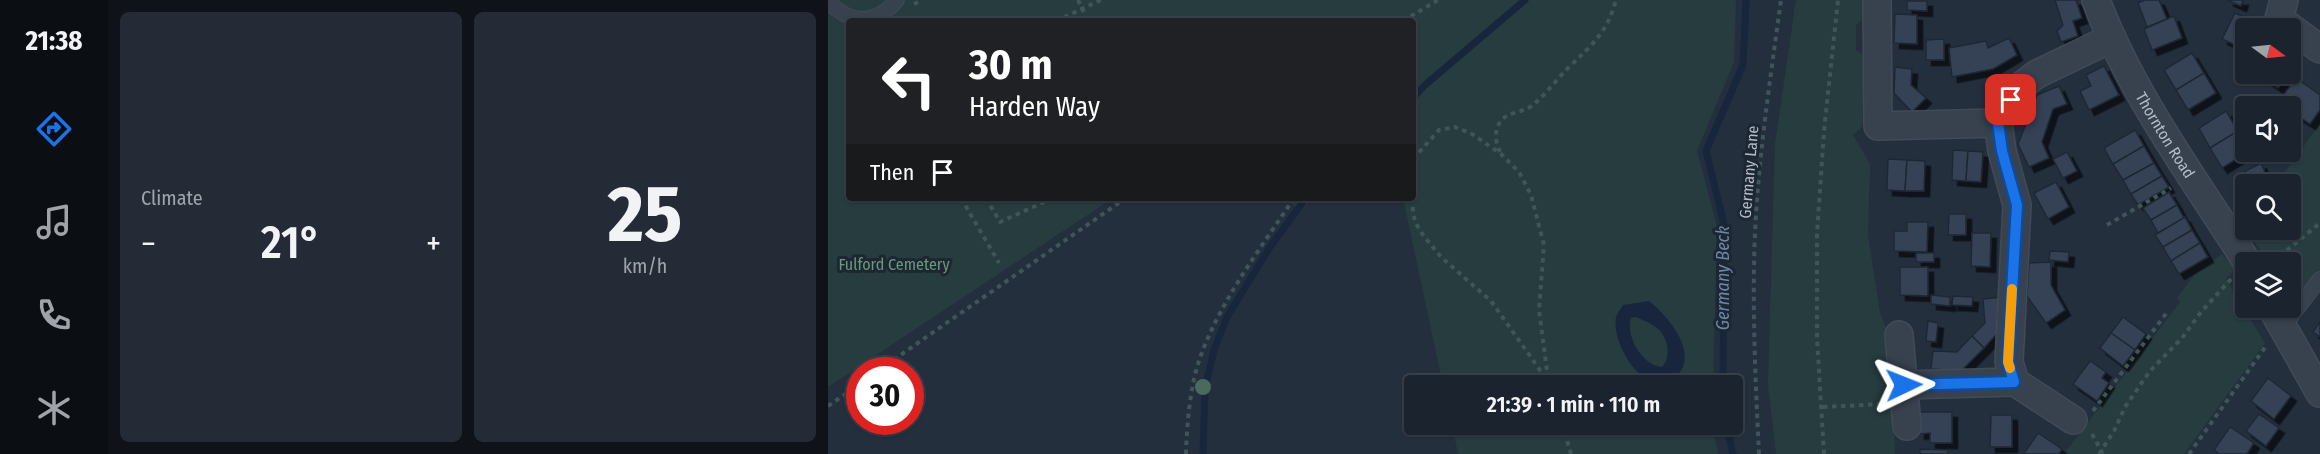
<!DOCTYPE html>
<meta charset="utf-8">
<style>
:root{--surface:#1b232e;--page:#242b36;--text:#f1f3f6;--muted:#a0a4aa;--line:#39404a;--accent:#1a73e8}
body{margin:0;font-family:"Fira Sans Condensed",sans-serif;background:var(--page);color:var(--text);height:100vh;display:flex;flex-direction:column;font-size:22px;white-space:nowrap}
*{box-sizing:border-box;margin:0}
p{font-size:20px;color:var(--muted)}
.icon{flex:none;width:33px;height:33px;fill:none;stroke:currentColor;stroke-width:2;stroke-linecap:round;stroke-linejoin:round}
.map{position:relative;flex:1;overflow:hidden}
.panel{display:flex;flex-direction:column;gap:12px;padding:12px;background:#0f1319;width:720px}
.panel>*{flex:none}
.guide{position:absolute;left:18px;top:18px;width:570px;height:183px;border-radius:6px;box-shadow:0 2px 4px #0004,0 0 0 2px var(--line);background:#202124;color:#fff;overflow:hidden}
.needle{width:39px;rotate:105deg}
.tools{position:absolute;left:1407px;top:18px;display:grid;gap:12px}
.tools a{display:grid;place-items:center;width:66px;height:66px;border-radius:6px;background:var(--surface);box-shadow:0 2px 4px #0004,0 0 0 2px var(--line);font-size:30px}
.speed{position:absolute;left:18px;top:357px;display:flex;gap:12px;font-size:30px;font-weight:700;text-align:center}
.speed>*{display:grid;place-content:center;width:78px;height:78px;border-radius:50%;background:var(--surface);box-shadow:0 2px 4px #0004,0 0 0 2px var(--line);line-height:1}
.speed .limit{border:9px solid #d22;background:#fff;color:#111}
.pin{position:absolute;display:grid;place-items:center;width:51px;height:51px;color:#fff;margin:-26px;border-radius:12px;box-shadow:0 3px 9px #0006}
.me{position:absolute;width:66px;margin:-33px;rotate:88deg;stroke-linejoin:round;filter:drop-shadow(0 0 4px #0008)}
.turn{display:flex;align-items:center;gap:21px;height:126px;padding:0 24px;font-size:27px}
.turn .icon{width:78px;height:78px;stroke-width:2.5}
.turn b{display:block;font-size:42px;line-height:51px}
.then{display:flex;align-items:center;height:57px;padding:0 24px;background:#0003;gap:12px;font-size:22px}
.big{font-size:45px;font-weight:600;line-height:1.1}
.panel .tile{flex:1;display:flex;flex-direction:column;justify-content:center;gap:9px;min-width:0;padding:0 21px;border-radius:9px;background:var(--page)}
.panel .dial{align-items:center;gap:0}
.dial b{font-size:78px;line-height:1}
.heat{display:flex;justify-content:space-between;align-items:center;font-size:33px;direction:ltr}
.panel .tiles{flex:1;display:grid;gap:12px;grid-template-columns:repeat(2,1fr)}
.trip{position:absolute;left:576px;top:375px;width:339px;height:60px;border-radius:6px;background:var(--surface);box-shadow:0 2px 4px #0004,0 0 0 2px var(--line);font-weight:600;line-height:60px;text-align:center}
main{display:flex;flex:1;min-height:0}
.menu{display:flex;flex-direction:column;width:108px;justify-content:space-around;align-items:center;background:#0b0e12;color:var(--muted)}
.menu .icon{width:42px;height:42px}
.menu .current{color:var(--accent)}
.menu b{font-size:27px;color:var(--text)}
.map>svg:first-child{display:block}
.green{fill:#263c3f}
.water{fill:#17263c;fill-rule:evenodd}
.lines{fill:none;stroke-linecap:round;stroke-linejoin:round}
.stream{stroke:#17263c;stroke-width:7}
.building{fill:#364354;stroke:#1f2835;stroke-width:1.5;filter:url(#shadow)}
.lane-casing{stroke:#414a57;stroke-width:16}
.street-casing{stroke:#414a57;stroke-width:30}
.path{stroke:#3f5557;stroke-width:4;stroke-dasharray:4.5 4.5;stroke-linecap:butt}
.lane{stroke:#38414e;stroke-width:14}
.street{stroke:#38414e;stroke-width:27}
.tree{fill:#4b6a5d}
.route-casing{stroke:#114b97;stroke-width:15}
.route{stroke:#1a73e8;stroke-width:10}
.slow{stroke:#f59e0b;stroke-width:10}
.labels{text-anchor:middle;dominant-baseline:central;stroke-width:6;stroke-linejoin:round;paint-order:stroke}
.street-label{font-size:16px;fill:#b4bcc9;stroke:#1d2633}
.park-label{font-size:16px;fill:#6b9a76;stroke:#1d2633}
.water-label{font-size:18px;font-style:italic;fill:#6d86a8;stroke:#1d2633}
</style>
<main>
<nav class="menu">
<b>21:38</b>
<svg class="icon current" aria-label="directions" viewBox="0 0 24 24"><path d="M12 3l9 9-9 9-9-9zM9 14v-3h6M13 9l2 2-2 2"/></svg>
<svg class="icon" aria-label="music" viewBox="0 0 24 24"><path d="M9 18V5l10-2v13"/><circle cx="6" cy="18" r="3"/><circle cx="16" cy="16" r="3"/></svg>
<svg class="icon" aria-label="phone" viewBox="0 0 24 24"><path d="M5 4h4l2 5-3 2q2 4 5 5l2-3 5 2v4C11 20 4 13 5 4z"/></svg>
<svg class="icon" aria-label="climate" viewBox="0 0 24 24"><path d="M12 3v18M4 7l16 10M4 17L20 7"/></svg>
</nav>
<section class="panel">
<div class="tiles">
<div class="tile"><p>Climate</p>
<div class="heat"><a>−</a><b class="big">21°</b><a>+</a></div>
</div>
<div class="tile dial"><b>25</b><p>km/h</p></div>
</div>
</section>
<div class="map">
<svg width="1492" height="454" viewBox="0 0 1492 454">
<defs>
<filter id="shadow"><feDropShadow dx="5.5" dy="5.5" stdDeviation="0" flood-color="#0009"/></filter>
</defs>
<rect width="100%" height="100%" fill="#242f3e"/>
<g class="green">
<path d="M0,0H908L906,62L869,151L889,226L885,385H615L575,198H585V21H21V198H285L0,387Z"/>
<path d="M968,0H1036L1035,19L1028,25V50L1037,56L1034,127L1025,135L1042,164L1040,235L1052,313L1063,339L1067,454H948L940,384L947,144Z"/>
<path d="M1492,124V272L1466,306L1463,301L1462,262H1440L1419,230H1462V184H1448Z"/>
<path d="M454,198H485L474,210Z"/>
<path d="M1394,254L1407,269L1398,279L1437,343L1356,454H1236L1352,302L1349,298L1367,274Z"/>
<path d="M624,425H885L890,454H630Z"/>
</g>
<path class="water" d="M821,301C837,314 864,343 855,367C853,371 849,375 847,379C837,381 829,384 819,379C802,371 784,336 788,317C789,314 793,308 795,305ZM808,317C814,320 823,323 829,328C840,337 844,357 834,367C814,366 797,335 803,318Z"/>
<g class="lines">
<g class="stream">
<path d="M585,98L597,85L697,0"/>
<path d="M895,386L896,224L878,151L915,65L918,0"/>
<path d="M898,424L905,454"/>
<path d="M375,454L377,389L386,350L399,317L442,247L478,198"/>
</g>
</g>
<g class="building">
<path d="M1227,0H1248L1254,18L1245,21L1250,36L1233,42L1229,31L1235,25Z"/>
<path d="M1317,0H1331L1339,19L1319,27L1310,3Z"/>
<path d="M1399,0H1415L1413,6Z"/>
<path d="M1079,1H1099V11L1079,10Z"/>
<path d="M1407,13L1435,26L1434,28H1418V50L1394,39Z"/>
<path d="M1067,14L1089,15V44L1066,43Z"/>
<path d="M1346,16L1354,38L1324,50L1316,29Z"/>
<path d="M1181,38L1189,55L1165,69L1124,77L1121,48L1158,41L1160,48Z"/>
<path d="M1116,39V60H1098V40Z"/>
<path d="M1364,53L1376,73L1348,90L1336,70Z"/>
<path d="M1276,66L1291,95L1261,110L1252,91L1263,86L1258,75Z"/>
<path d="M1067,67L1084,69L1083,85L1098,98L1084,112L1066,93Z"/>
<path d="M1376,73L1388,93L1360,110L1348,90Z"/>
<path d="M1430,74H1461L1450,88Z"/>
<path d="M1468,78L1492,95V110L1482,124L1462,111V106H1456L1450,102Z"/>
<path d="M1231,86L1239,104L1225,109L1214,142L1221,158L1201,167L1190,144L1209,95Z"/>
<path d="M1398,111L1410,131L1382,148L1371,128Z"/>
<path d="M1307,130L1316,146L1285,164L1276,148Z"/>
<path d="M1410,131L1418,143V152H1420L1394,168L1382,148Z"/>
<path d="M1316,146L1326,163L1295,180L1285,164Z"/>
<path d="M1125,150L1140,151L1138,181L1124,180Z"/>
<path d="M1140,151L1155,152L1153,182L1138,181Z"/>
<path d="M1239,152L1249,171L1235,178L1225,159Z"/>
<path d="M1060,159L1079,160L1077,191L1059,190Z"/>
<path d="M1079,160L1097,161L1096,191H1077Z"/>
<path d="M1326,163L1334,176L1303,194L1295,180Z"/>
<path d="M1433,163L1442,184H1418V203L1414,205L1406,189L1417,184L1412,174Z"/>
<path d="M1334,176L1341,187L1310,205L1303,194Z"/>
<path d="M1228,182L1241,207L1220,219L1206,193Z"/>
<path d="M1341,192L1349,205L1323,220L1315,208Z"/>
<path d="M1349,205L1356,218L1330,233L1323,220Z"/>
<path d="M1121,214H1138V235H1120Z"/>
<path d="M1357,217L1364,230L1335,247L1327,235Z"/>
<path d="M1079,222H1100L1099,252L1066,251V231H1079Z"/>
<path d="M1364,230L1372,243L1343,261L1335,247Z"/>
<path d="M1144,233H1163L1162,267L1143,266Z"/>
<path d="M1372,243L1380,257L1351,274L1343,261Z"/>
<path d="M1222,251L1241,252L1240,262L1221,260Z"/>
<rect x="1088" y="253" width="18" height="9"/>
<path d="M1223,262V285L1237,310L1218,323L1199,296L1201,263Z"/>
<path d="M1072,267H1100V296L1072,295Z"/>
<path d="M1103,295L1122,297V306L1103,304Z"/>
<path d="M1125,296L1145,297L1144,306L1124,305Z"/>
<path d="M1174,297L1176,326L1156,348L1144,336L1157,323L1155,299Z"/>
<path d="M1295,317L1318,334L1307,350L1283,333Z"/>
<path d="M1100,321L1110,323L1108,342L1098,341Z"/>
<path d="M1492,322V337L1485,332Z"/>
<path d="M1283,333L1307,350L1295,366L1272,348Z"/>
<path d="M1144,336L1156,348L1133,371L1103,369L1105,351L1129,352Z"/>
<path d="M1262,361L1278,372L1274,378L1281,383L1269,401L1245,384Z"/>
<path d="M1440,378L1463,396L1446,419L1423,401Z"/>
<path d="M1091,412H1124V443H1102V433L1091,434Z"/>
<path d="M1431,414L1451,428L1438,446L1418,431Z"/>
<path d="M1163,415H1184V447H1162Z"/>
<path d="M1402,427L1426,443L1419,454H1392L1386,450Z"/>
<path d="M1210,433L1234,449L1231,454H1196Z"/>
<path d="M1092,449L1120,450V454H1092Z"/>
</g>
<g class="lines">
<g class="lane-casing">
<g id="lane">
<path d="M0,0C3,5 5,7 10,10C31,26 53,19 69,0"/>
<path d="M1455,327L1492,279"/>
</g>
</g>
<g class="street-casing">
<g id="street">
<path d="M1049,0L1050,126L1170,123"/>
<path id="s1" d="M1268,0C1302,92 1367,180 1419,262"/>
<path d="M1456,0L1451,19L1492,49"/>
<path d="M1444,308L1492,393"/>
<path d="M1071,335L1079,426"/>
<path d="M1076,385L1187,382"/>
<path d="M1245,420L1187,382L1181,362L1189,205L1174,151L1170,123L1183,101L1197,83L1209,74L1284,38"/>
</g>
</g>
<g class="path">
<path d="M250,0L260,21"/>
<path d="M86,4L94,0"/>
<path d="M228,21L273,0"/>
<path d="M575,21L610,0"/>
<path d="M672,152C668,143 665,131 673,121C680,111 696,113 705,105C718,94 729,79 741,67C764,45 779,33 788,0"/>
<path d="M585,159L611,130L627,127L644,134L673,154L691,172L703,195L716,245L711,310L721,386"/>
<path d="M133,198L171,263"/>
<path d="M158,198L172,222L225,198"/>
<path d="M583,198L587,222L595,235L613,257L663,301L719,380"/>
<path d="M1279,225L1343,188"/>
<path d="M1445,262L1492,223"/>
<path d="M51,370L298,198"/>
<path d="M0,406L32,384"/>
<path d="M995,407L1055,404"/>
<path d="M1265,411L1340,311"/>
<path d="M734,424L743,454"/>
<path d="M1264,434L1275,454"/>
<path d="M358,454C359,422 362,385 373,355C394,298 433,248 466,198"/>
<path d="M931,454C928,392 925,330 926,267C927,178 941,88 953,0"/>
<path d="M996,454L989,338V234L996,131L1010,0"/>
<path d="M1271,454L1286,431L1297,407L1322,371L1354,338L1373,312L1404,278"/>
<path d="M1361,454L1438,346"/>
</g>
<use href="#lane" class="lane"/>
<use href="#street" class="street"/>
</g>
<circle class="tree" cx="375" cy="387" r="8"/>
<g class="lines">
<g class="route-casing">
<path id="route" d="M1076,385L1186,382L1180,362L1189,205L1174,151L1170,123L1183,100"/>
</g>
<use href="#route" class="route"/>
<path class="slow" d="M1182,368L1180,362L1184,289"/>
</g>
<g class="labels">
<g class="street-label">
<text stroke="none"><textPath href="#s1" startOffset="152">Thornton Road</textPath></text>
<text transform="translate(921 172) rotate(-85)">Germany Lane</text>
</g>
<g class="park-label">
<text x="66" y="264">Fulford Cemetery</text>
</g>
<g class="water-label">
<text transform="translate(895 278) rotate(-90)">Germany Beck</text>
</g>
</g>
</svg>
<div class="tools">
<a><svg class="needle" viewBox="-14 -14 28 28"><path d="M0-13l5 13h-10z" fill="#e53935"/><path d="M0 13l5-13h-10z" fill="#a0a4aa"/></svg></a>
<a><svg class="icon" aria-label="sound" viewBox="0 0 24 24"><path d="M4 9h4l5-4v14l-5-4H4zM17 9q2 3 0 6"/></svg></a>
<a><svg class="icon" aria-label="search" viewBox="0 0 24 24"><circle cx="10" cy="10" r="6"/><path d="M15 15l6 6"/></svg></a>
<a><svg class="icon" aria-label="layers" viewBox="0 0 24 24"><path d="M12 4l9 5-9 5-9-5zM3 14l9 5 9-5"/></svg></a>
</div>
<div class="speed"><div class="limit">30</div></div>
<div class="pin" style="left:1183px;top:100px;background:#d93025"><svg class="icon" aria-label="arrive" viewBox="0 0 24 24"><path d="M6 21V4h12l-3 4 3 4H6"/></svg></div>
<svg class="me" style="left:1076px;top:385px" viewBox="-20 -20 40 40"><path d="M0-17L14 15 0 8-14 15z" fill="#1a73e8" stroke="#fff" stroke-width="4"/></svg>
<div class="trip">21:39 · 1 min · 110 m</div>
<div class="guide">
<div class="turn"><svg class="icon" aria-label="left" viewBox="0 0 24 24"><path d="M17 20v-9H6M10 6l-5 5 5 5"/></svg><div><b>30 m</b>Harden Way</div></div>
<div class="then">Then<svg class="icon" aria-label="arrive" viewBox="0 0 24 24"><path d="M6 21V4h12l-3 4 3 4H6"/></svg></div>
</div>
</div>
</main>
